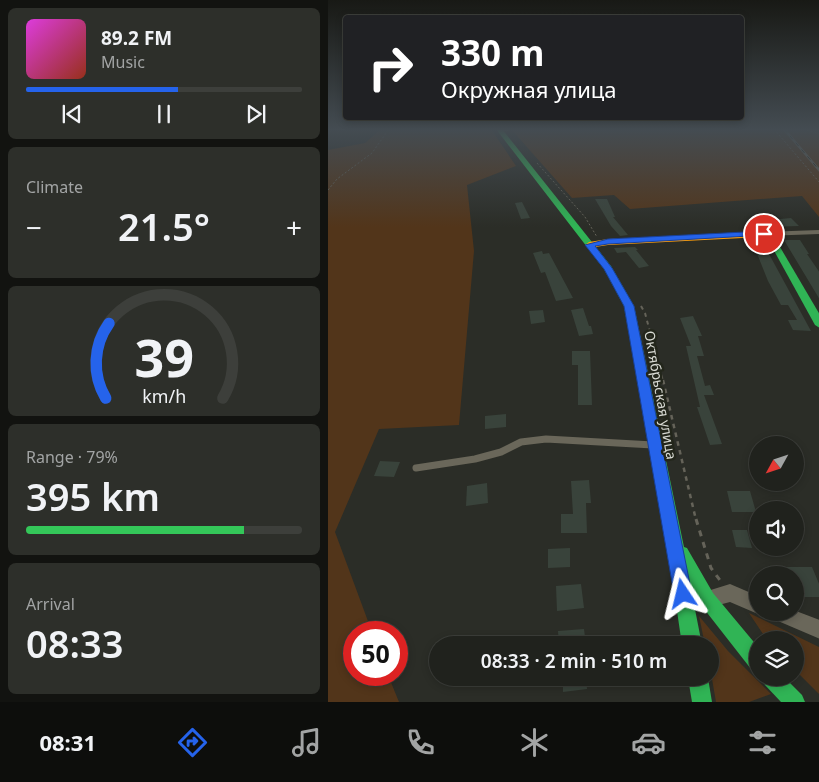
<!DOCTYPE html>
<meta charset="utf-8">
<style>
:root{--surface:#20221d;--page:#2d2f2a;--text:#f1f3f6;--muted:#a2a4a4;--line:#3d3f3b;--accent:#2563eb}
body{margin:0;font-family:"Noto Sans",sans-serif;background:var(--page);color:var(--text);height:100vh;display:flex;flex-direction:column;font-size:19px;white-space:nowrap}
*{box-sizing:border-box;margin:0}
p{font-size:16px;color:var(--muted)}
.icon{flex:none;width:28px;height:28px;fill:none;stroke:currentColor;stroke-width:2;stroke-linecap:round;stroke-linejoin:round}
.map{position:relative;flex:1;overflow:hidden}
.panel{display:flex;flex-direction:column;gap:8px;padding:8px;background:#121310;width:328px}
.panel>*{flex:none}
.guide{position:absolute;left:15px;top:15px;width:401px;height:105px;border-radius:5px;box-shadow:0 2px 8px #0003,0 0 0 1px var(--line);background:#202124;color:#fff;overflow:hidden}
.needle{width:32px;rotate:230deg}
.buttons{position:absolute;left:421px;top:436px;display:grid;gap:10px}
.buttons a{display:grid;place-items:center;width:55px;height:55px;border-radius:50%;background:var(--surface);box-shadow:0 2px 8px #0003,0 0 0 1px var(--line);font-size:25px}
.speed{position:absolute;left:15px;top:621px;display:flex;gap:10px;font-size:25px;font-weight:700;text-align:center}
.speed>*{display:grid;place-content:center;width:65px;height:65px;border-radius:50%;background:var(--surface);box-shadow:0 2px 8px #0003,0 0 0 1px var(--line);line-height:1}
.speed .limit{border:8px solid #d22;background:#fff;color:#111}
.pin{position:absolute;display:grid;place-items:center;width:42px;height:42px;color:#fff;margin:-21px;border:2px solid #fff;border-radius:50%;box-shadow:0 1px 5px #0007}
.me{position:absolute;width:55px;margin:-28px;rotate:350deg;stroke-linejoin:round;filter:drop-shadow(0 0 4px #0008)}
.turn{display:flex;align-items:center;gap:18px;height:105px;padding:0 15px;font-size:22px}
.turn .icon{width:65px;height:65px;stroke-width:2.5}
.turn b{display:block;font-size:35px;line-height:42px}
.big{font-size:38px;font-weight:600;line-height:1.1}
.panel .widget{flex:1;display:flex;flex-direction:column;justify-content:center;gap:8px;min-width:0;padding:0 18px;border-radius:8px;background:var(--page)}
.panel .dial{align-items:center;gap:0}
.dial svg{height:130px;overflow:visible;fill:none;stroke:var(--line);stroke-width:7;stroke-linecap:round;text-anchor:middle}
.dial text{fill:var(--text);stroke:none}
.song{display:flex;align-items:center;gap:15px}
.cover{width:60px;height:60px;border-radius:8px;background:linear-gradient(135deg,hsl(300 70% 55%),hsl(10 70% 35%))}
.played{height:5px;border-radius:2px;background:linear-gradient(90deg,var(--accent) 55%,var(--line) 55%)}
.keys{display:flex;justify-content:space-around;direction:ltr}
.heat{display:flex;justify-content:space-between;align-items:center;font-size:28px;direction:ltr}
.charge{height:8px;border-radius:4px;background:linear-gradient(90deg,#34c759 79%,var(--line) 0)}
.trip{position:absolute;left:101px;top:636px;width:290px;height:50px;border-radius:25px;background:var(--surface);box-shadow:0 2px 8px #0003,0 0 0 1px var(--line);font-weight:600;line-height:50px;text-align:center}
.tabs{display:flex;height:80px;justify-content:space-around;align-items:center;background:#0d0e0c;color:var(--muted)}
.tabs .icon{width:35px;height:35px}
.tabs .active{color:var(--accent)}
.tabs b{font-size:22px;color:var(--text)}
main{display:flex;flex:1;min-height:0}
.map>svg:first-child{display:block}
.green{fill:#52351a}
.building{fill:#39433b}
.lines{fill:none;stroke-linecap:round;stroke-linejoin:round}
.path-far3{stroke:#656359;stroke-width:1;stroke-dasharray:2 2;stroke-linecap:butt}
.path-far2{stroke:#656359;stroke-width:2;stroke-dasharray:4 4;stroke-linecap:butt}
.path-far1{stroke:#656359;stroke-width:2.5;stroke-dasharray:4.5 4.5;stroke-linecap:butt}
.path{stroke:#656359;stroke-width:3;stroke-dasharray:6 6;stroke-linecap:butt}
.lane{stroke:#6a675a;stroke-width:7}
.street{fill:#6a675a;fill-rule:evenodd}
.fast{fill:#30b455;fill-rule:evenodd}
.slow{fill:#ff9f0a;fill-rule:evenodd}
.rail-casing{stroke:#636259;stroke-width:2.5}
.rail{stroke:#23261b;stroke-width:1;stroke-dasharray:4.5;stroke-linecap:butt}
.route{fill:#2563eb;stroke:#184099}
.labels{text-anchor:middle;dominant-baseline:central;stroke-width:5;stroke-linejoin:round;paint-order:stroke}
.street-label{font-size:14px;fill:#d7d9d2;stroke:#23261b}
</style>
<main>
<section class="panel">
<div class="widget">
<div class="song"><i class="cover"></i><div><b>89.2 FM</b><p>Music</p></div></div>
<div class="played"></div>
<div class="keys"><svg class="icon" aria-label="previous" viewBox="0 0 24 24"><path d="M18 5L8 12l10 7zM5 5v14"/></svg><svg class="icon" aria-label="pause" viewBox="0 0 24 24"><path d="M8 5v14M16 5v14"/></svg><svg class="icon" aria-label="next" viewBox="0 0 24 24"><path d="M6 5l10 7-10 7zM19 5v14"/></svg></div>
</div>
<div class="widget"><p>Climate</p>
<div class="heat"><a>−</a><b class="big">21.5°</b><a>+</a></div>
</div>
<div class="widget dial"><svg viewBox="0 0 100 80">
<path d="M14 69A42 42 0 1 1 86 69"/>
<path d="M14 69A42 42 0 0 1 16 23" stroke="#2563eb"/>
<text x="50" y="56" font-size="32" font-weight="700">39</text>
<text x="50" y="72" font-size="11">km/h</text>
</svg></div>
<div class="widget"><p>Range · 79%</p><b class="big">395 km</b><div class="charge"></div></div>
<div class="widget"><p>Arrival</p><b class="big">08:33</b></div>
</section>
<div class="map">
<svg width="492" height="702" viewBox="0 0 492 702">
<rect width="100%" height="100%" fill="#2b2d27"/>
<g class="green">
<path d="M53,129H163L188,166L139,185L146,251L131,425L51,429L7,532L44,632H26V675H60L71,702H0V150L37,143Z"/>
<path d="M183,129H491V217L474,196L302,209L286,195L244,198Z"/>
<path d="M421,613L491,647V694L468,671V640H439Z"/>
<path d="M371,616L400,651L443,694L421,702H388L383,673L382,645H377Z"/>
</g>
<g class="building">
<path d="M267,199H279L287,217H285L300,235L292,236L283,226Z"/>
<path d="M194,202L202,218L193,219L187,203Z"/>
<path d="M431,217H440L442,220L463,218L471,226L436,227L430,220H433Z"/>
<path d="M456,240H472L481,254H479L492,273V300Z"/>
<path d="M418,243H435L483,331L465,330L460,320H469L460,305H453L440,281L428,251H424Z"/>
<path d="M307,247L310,250H308L321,266L311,268L298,252L289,253L286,248Z"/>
<path d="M214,251L215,254L221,253L245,298L228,301L217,272L213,273L205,253Z"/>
<path d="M255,308L261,326H263L265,334L251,336L243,310Z"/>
<path d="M215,310L217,322L203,324L201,311Z"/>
<path d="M365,316L374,336H370L376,356H369L377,386L382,385L386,395H376L394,444L382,445L369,407H372L358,346H363L352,318Z"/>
<path d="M244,351H262L264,405H250V365H244Z"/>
<path d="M178,414V427L157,429V416Z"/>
<path d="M52,461L72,462L66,477L46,476Z"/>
<path d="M261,480L263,503H258L259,533H233V514H245L243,481Z"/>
<path d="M159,483L160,503L138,506L139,486Z"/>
<path d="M399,491H422L428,512H404Z"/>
<path d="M404,530H419L424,548L408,547Z"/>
<path d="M242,548V567L220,568V549Z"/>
<path d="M458,567H484L492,586V597H468V575H460Z"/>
<path d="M253,584L256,608L229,611L228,586Z"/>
<path d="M256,629L258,645H231L230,631Z"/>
<path d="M235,678H258L259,689L235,692Z"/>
</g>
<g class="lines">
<g class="path-far3">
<path d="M446,129L492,183"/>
<path d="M475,129L492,134"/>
<path d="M209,163L257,217L269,237"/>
<path d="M0,190L9,179L44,153L61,129"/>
</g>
<path class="path-far2" d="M313,306L317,313L335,381"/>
<path class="path-far1" d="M335,380L368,520"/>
<path class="path" d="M368,519L383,568L394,583"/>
<path class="lane" d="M88,468L147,459L173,452L193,442L218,439L325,445"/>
<g class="street">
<path d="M170,129H188L172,132Z"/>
<path d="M492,230V234L436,236L432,234L436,232Z"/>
<path d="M402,584L430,596V612H434L430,614L402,602L379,608L373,605L370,599L373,593Z"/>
<path d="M468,611L492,620V639L443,618L440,612H468Z"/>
</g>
<g class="fast">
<path d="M168,129H174L283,266L306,306L356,547L359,548L385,593L430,647V672L423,669L373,605L363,589L374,645H354L339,543L296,306L276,269Z"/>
<path d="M448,244L452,247L492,315V328L487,325L444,247Z"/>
<path d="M360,678H380L384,702H364Z"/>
<path d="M434,678H457L474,695L477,702H453L437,685Z"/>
</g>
<path class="slow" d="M436,232H439L451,245V249H445L434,237L280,245L261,248L257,245L261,242L280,239Z"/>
<g class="rail-casing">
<path id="rail" d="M456,129L492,171"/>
</g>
<use href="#rail" class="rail"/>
</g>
<linearGradient id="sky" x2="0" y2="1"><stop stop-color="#181915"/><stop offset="0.57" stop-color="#444c52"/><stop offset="1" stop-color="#444c52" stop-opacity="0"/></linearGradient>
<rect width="492" height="227" fill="url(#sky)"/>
<path class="route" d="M436,231L439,232V235L280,244L267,246L284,268L306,306L364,594L362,600L355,603L349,600L346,594L296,306L276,269L257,245L280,239Z"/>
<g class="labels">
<g class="street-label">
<text transform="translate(333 395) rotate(80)">Октябрьская улица</text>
</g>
</g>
</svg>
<div class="buttons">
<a><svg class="needle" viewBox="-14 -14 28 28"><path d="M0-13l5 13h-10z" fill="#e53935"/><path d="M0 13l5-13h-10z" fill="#a2a4a4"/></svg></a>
<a><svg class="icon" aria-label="sound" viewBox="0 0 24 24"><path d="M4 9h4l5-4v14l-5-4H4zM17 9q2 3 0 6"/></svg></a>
<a><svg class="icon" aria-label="search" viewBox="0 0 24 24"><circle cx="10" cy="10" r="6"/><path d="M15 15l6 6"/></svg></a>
<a><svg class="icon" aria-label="layers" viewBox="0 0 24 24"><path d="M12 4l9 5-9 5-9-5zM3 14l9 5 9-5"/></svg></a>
</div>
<div class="speed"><div class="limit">50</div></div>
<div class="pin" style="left:436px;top:234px;background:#d93025"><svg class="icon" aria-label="arrive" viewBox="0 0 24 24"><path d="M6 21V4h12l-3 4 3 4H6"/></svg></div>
<svg class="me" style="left:355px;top:594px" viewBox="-20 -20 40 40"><path d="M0-17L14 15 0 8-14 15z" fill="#2563eb" stroke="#fff" stroke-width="4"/></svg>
<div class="trip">08:33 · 2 min · 510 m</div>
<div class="guide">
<div class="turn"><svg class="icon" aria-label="right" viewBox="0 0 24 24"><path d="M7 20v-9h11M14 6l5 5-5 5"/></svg><div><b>330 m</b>Окружная улица</div></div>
</div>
</div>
</main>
<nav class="tabs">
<b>08:31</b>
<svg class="icon active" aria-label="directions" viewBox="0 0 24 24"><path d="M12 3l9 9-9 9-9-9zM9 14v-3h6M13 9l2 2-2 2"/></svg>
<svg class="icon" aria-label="music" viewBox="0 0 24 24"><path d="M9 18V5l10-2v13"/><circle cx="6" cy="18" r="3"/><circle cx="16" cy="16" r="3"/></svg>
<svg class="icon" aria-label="phone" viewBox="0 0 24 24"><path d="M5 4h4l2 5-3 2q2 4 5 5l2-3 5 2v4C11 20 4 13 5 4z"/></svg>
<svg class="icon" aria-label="climate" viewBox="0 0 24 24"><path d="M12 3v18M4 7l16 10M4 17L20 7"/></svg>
<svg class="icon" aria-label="car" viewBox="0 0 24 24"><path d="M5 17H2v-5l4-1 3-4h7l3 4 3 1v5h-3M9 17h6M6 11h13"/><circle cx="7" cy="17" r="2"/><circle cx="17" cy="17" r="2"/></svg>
<svg class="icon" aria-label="filters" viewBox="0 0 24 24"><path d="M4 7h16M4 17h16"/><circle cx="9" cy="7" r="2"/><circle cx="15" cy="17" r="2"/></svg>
</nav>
